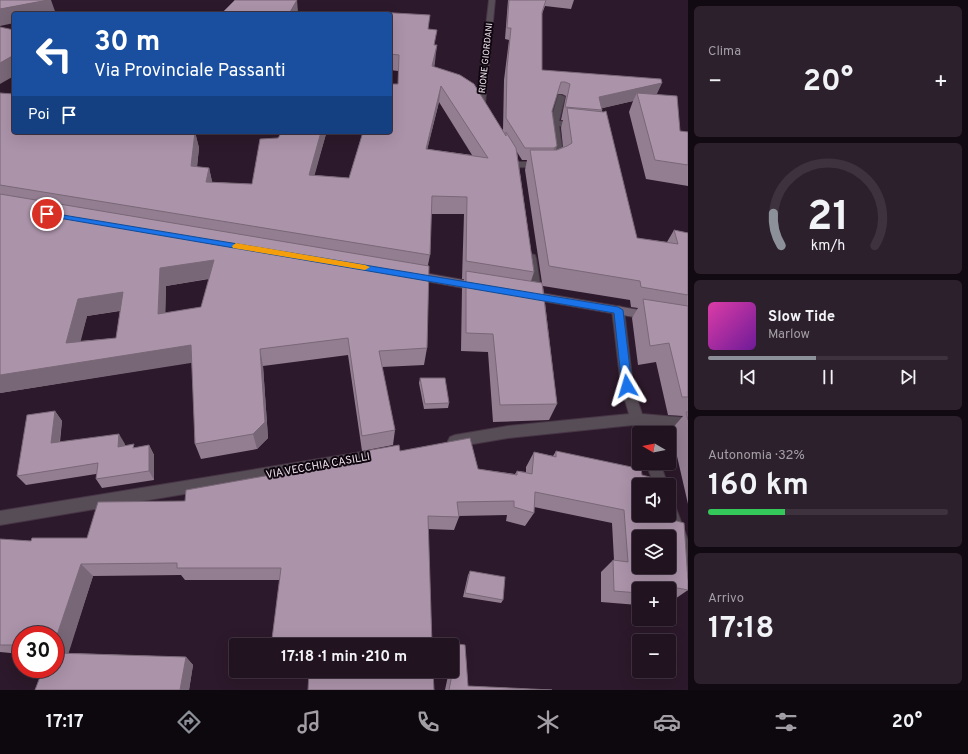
<!DOCTYPE html>
<html lang="it">
<meta charset="utf-8">
<style>
:root{--surface:#211320;--page:#2d202d;--text:#f1f3f6;--muted:#a29ea5;--line:#3e323e;--accent:#8c9099}
body{margin:0;font-family:Overpass,sans-serif;background:var(--page);color:var(--text);height:100vh;display:flex;flex-direction:column;font-size:15px;white-space:nowrap}
*{box-sizing:border-box;margin:0}
p{font-size:13px;color:var(--muted)}
.icon{flex:none;width:22px;height:22px;fill:none;stroke:currentColor;stroke-width:2;stroke-linecap:round;stroke-linejoin:round}
.map{position:relative;flex:1;overflow:hidden}
.panel{display:flex;flex-direction:column;gap:6px;padding:6px;background:#120a12;width:280px}
.panel>*{flex:none}
.banner{position:absolute;left:12px;top:12px;width:380px;height:122px;border-radius:4px;box-shadow:0 4px 16px #0002,0 0 0 1px var(--line);background:#1a4fa0;color:#fff;overflow:hidden}
.needle{width:26px;rotate:280deg}
.buttons{position:absolute;left:632px;top:426px;display:grid;gap:8px}
.buttons a{display:grid;place-items:center;width:44px;height:44px;border-radius:4px;background:var(--surface);box-shadow:0 4px 16px #0002,0 0 0 1px var(--line);font-size:20px}
.speed{position:absolute;left:12px;top:626px;display:flex;gap:8px;font-size:20px;font-weight:700;text-align:center}
.speed>*{display:grid;place-content:center;width:52px;height:52px;border-radius:50%;background:var(--surface);box-shadow:0 4px 16px #0002,0 0 0 1px var(--line);line-height:1}
.speed .limit{border:6px solid #d22;background:#fff;color:#111}
.pin{position:absolute;display:grid;place-items:center;width:34px;height:34px;color:#fff;margin:-17px;border:2px solid #fff;border-radius:50%;box-shadow:0 1px 4px #0007}
.me{position:absolute;width:44px;margin:-22px;rotate:353deg;stroke-linejoin:round;filter:drop-shadow(0 0 3px #0008)}
.turn{display:flex;align-items:center;gap:14px;height:84px;padding:0 16px;font-size:18px}
.turn .icon{width:52px;height:52px;stroke-width:2.5}
.turn b{display:block;font-size:28px;line-height:34px}
.then{display:flex;align-items:center;height:38px;padding:0 16px;background:#0003;gap:8px;font-size:15px}
.big{font-size:30px;font-weight:700;line-height:1.1}
.panel .widget{flex:1;display:flex;flex-direction:column;justify-content:center;gap:6px;min-width:0;padding:0 14px;border-radius:6px;background:var(--page)}
.panel .dial{align-items:center;gap:0}
.dial svg{height:104px;overflow:visible;fill:none;stroke:var(--line);stroke-width:7;stroke-linecap:round;text-anchor:middle}
.dial text{fill:var(--text);stroke:none}
.song{display:flex;align-items:center;gap:12px}
.cover{width:48px;height:48px;border-radius:6px;background:linear-gradient(135deg,hsl(320 70% 55%),hsl(280 70% 35%))}
.played{height:4px;border-radius:2px;background:linear-gradient(90deg,var(--accent) 45%,var(--line) 45%)}
.keys{display:flex;justify-content:space-around;direction:ltr}
.heat{display:flex;justify-content:space-between;align-items:center;font-size:22px;direction:ltr}
.charge{height:6px;border-radius:3px;background:linear-gradient(90deg,#34c759 32%,var(--line) 0)}
.trip{position:absolute;left:229px;top:638px;width:230px;height:40px;border-radius:4px;background:var(--surface);box-shadow:0 4px 16px #0002,0 0 0 1px var(--line);font-weight:700;line-height:40px;text-align:center}
.tabs{display:flex;height:64px;justify-content:space-around;align-items:center;background:#0d080d;color:var(--muted)}
.tabs .icon{width:28px;height:28px}
.tabs .active{color:var(--accent)}
.tabs b{font-size:18px;color:var(--text)}
main{display:flex;flex:1;min-height:0}
.map>svg:first-child{display:block}
.lines{fill:none;stroke-linecap:round;stroke-linejoin:round}
.minor-casing{stroke:#473546;stroke-width:2}
.secondary-casing{stroke:#473546;stroke-width:2}
.minor{fill:#574d56;fill-rule:evenodd}
.secondary{fill:#766675;fill-rule:evenodd}
.wall{fill:#937e91;fill-rule:evenodd}
.shaded-wall{fill:#786776}
.building{fill:#ab93a9;stroke:#786776;fill-rule:evenodd}
.route{fill:#1a73e8;stroke:#114b97}
.slow{fill:#f59e0b}
.labels{text-anchor:middle;dominant-baseline:central;stroke-width:4;stroke-linejoin:round;paint-order:stroke}
.far-street-label{font-size:9px;fill:#eee1ed;stroke:#0f070f}
.street-label{font-size:11px;fill:#eee1ed;stroke:#0f070f}
</style>
<main>
<div class="map">
<svg width="688" height="690" viewBox="0 0 688 690">
<rect width="100%" height="100%" fill="#2c192b"/>
<g class="lines">
<g class="minor-casing">
<g id="minor">
<path d="M489,0H495L485,104L490,111L486,113H483L477,104Z"/>
<path d="M558,95H561L565,97L559,121L578,122L582,125L578,128L559,126L564,161L551,168L515,167L513,165L515,163L518,162H550L555,160L550,123Z"/>
<path d="M531,254L535,255L536,258L542,296L540,299H532L530,296L526,258L527,255Z"/>
<path d="M618,306L622,307L624,310L633,386L642,414L688,418V430L646,426L649,433H639V438L637,437L633,425L508,438L455,447L450,445L448,441L450,437L455,435L508,426L629,414L621,386L612,310L614,307Z"/>
<path d="M380,449L385,451L387,455L385,459L380,461L0,525V511Z"/>
<path d="M646,463H660L668,485H654Z"/>
<path d="M669,501L674,503L688,540V569L682,567L664,515H669Z"/>
</g>
</g>
<g class="secondary-casing">
<g id="secondary">
<path d="M413,271L480,283L484,284L486,287L484,290L480,291L409,278L408,275L409,272Z"/>
<path d="M529,291L651,312L655,313L657,316L655,319L651,320L525,298L523,295L525,292Z"/>
</g>
</g>
<use href="#minor" class="minor"/>
<use href="#secondary" class="secondary"/>
</g>
<g class="wall">
<path d="M508,0H574L571,9L545,6L542,14V70L657,94L680,131L688,132V186L646,179L629,112L633,101L602,108V112L637,238L667,242L674,230L688,233V504L671,430L683,416L668,415L656,362L638,365L632,318L638,308L631,307L630,300L543,286L557,404L549,420L493,422L488,352L461,351L462,289L464,279H462L464,214H431L430,255L428,265L427,348L424,365L382,367L395,430L393,445L362,451L348,355L263,366L268,438L257,449L201,459L195,444L192,362L0,393V93L14,132H195L199,148L197,167L209,168L212,182L252,184L282,132H390L398,84V71L390,70V14L428,29L435,45V62L434,67L503,130L504,80L509,40L505,39ZM557,94H562L566,96L561,120H563L561,128L563,147L556,150L552,111ZM439,102L472,155L427,149ZM326,134L362,135L349,178L314,175ZM517,152L522,160H527L525,170L542,283L531,281L534,272ZM209,279L201,307L165,313L166,286ZM120,311L116,338L80,341L87,316Z"/>
<path d="M420,378L449,403L448,408L424,409L419,383Z"/>
<path d="M55,411L62,421L60,442L125,444V446L136,448L149,445L154,455V480L102,488L96,479V474L26,485L17,476Z"/>
<path d="M365,451H400L478,469L515,474L517,471L526,472V467L534,452L553,456L556,451L642,475L666,518L688,581V590L672,601L669,600V589H639V604L638,605L601,602V572L613,560H614L612,523L534,507V513L525,526L506,521L507,515L458,516L459,517L454,530L428,529L432,645H275L272,639L280,580H185L181,575L93,576L68,653L186,657L193,665L189,690H35L55,669V635H21V654L0,652V539L31,541L87,538L185,501L364,458Z"/>
<path d="M470,571L503,600L501,603L463,597L468,575Z"/>
<path d="M458,644L468,686L552,690H445L449,671H452V656L453,652Z"/>
</g>
<g class="shaded-wall">
<path d="M48,0H51L56,14H14V23L0,26V9Z"/>
<path d="M297,0L298,12L297,14H289Z"/>
<path d="M437,45L435,62L430,83L432,66Z"/>
<path d="M14,55V76L0,84V63Z"/>
<path d="M662,83L656,96L637,93L633,101L595,110L599,97Z"/>
<path d="M441,86L439,102L423,167L426,149Z"/>
<path d="M195,132L199,148L195,184L191,166Z"/>
<path d="M321,132H326V134L310,192L309,175Z"/>
<path d="M557,146L553,159L550,160L554,148Z"/>
<path d="M209,168L213,185L206,182Z"/>
<path d="M214,260L218,277L166,286L165,331L158,314L160,268Z"/>
<path d="M123,292L130,309L87,316L76,360L66,343L78,299Z"/>
<path d="M191,345L197,362L0,393V375Z"/>
<path d="M260,349L263,366L268,438L257,449L253,434Z"/>
<path d="M55,411L62,421L58,452L51,443Z"/>
<path d="M119,434L125,444L124,457L118,447Z"/>
<path d="M149,445L154,455V480L149,471Z"/>
<path d="M81,564L93,576L68,655L55,647V641Z"/>
<path d="M186,657L193,665L189,690H180Z"/>
</g>
<g class="building">
<path d="M0,0H48L0,9Z"/>
<path d="M235,0H297L289,14H221Z"/>
<path d="M509,0H546L542,12V70L661,79L662,83L599,97L602,110L565,107L570,84L565,82H561L552,111L557,146L554,148H525L506,118L507,68L511,28H507Z"/>
<path d="M196,12L209,14H194Z"/>
<path d="M377,12L430,15L428,29L437,30L434,45H437L432,66L460,75L474,84L506,136V132L516,148L534,272L466,261L467,197L432,196L430,255L0,185V93L14,94V132H195L191,166L209,168L206,182L252,184L260,139L278,138L282,132H321L309,175L349,178L363,132H390V84H398L399,55L390,54V14H376ZM441,86L488,158L426,149Z"/>
<path d="M0,27L14,30V55L0,63Z"/>
<path d="M637,93L677,96L680,131L688,132V165L655,160Z"/>
<path d="M567,108L604,112L606,111L637,238L678,244L674,230L688,233V295L641,287L640,281L549,266L530,150H557L567,146L572,143Z"/>
<path d="M0,194L429,266L427,348L379,351L395,430L362,436L348,338L260,349L265,422L253,434L195,444L191,345L0,375ZM214,260L201,307L158,314L160,268ZM123,292L116,338L66,343L78,299Z"/>
<path d="M466,271L542,283L557,404L500,405L493,334L466,333Z"/>
<path d="M643,299L688,306V397H682L669,343L650,346Z"/>
<path d="M420,378H445L449,403L425,404Z"/>
<path d="M55,411L51,443L119,434L118,447L134,444L133,448L149,445V471L96,479L98,463L17,476L27,415Z"/>
<path d="M686,412H688V420Z"/>
<path d="M470,438L478,469L517,475V471L532,474L534,452L556,457V451L641,469L642,475L661,480L662,485H639V515H665L666,518L684,523L688,581V590L652,583L653,589H639V593L614,591L613,560L628,562L624,510L535,492L534,513L514,507V501L457,502L459,517L428,516L432,645H304V643L272,639L281,568H177V563L81,564L55,641V635H21V645H0V539L31,541L32,538H87L98,502L185,501L186,490L366,458L365,451L399,445L400,451ZM639,537H669V567H639Z"/>
<path d="M470,571L505,577L503,600L465,593Z"/>
<path d="M458,644L465,645L468,686L552,690H449Z"/>
<path d="M55,653L186,657L180,690H35L43,669H55Z"/>
<path d="M309,671H433L434,690H308Z"/>
</g>
<path class="route" d="M45,212L618,307L623,310L632,386L630,389H624L622,386L614,313L47,216H45Z"/>
<path class="slow" d="M236,243L365,265L370,267L365,270L233,248L232,246Z"/>
<g class="labels">
<g class="far-street-label">
<text transform="translate(486 58) rotate(-84)">RIONE GIORDANI</text>
</g>
<g class="street-label">
<text transform="translate(318 466) rotate(-10)">VIA VECCHIA CASILLI</text>
</g>
</g>
</svg>
<div class="buttons">
<a><svg class="needle" viewBox="-14 -14 28 28"><path d="M0-13l5 13h-10z" fill="#e53935"/><path d="M0 13l5-13h-10z" fill="#a29ea5"/></svg></a>
<a><svg class="icon" aria-label="sound" viewBox="0 0 24 24"><path d="M4 9h4l5-4v14l-5-4H4zM17 9q2 3 0 6"/></svg></a>
<a><svg class="icon" aria-label="layers" viewBox="0 0 24 24"><path d="M12 4l9 5-9 5-9-5zM3 14l9 5 9-5"/></svg></a>
<a>+</a>
<a>−</a>
</div>
<div class="speed"><div class="limit">30</div></div>
<div class="pin" style="left:47px;top:214px;background:#d93025"><svg class="icon" aria-label="arrive" viewBox="0 0 24 24"><path d="M6 21V4h12l-3 4 3 4H6"/></svg></div>
<svg class="me" style="left:627px;top:386px" viewBox="-20 -20 40 40"><path d="M0-17L14 15 0 8-14 15z" fill="#1a73e8" stroke="#fff" stroke-width="4"/></svg>
<div class="trip">17:18 · 1 min · 210 m</div>
<div class="banner">
<div class="turn"><svg class="icon" aria-label="left" viewBox="0 0 24 24"><path d="M17 20v-9H6M10 6l-5 5 5 5"/></svg><div><b>30 m</b>Via Provinciale Passanti</div></div>
<div class="then">Poi<svg class="icon" aria-label="arrive" viewBox="0 0 24 24"><path d="M6 21V4h12l-3 4 3 4H6"/></svg></div>
</div>
</div>
<section class="panel">
<div class="widget"><p>Clima</p>
<div class="heat"><a>−</a><b class="big">20°</b><a>+</a></div>
</div>
<div class="widget dial"><svg viewBox="0 0 100 80">
<path d="M14 69A42 42 0 1 1 86 69"/>
<path d="M14 69A42 42 0 0 1 8 44" stroke="#8c9099"/>
<text x="50" y="56" font-size="32" font-weight="700">21</text>
<text x="50" y="72" font-size="11">km/h</text>
</svg></div>
<div class="widget">
<div class="song"><i class="cover"></i><div><b>Slow Tide</b><p>Marlow</p></div></div>
<div class="played"></div>
<div class="keys"><svg class="icon" aria-label="previous" viewBox="0 0 24 24"><path d="M18 5L8 12l10 7zM5 5v14"/></svg><svg class="icon" aria-label="pause" viewBox="0 0 24 24"><path d="M8 5v14M16 5v14"/></svg><svg class="icon" aria-label="next" viewBox="0 0 24 24"><path d="M6 5l10 7-10 7zM19 5v14"/></svg></div>
</div>
<div class="widget"><p>Autonomia · 32%</p><b class="big">160 km</b><div class="charge"></div></div>
<div class="widget"><p>Arrivo</p><b class="big">17:18</b></div>
</section>
</main>
<nav class="tabs">
<b>17:17</b>
<svg class="icon active" aria-label="directions" viewBox="0 0 24 24"><path d="M12 3l9 9-9 9-9-9zM9 14v-3h6M13 9l2 2-2 2"/></svg>
<svg class="icon" aria-label="music" viewBox="0 0 24 24"><path d="M9 18V5l10-2v13"/><circle cx="6" cy="18" r="3"/><circle cx="16" cy="16" r="3"/></svg>
<svg class="icon" aria-label="phone" viewBox="0 0 24 24"><path d="M5 4h4l2 5-3 2q2 4 5 5l2-3 5 2v4C11 20 4 13 5 4z"/></svg>
<svg class="icon" aria-label="climate" viewBox="0 0 24 24"><path d="M12 3v18M4 7l16 10M4 17L20 7"/></svg>
<svg class="icon" aria-label="car" viewBox="0 0 24 24"><path d="M5 17H2v-5l4-1 3-4h7l3 4 3 1v5h-3M9 17h6M6 11h13"/><circle cx="7" cy="17" r="2"/><circle cx="17" cy="17" r="2"/></svg>
<svg class="icon" aria-label="filters" viewBox="0 0 24 24"><path d="M4 7h16M4 17h16"/><circle cx="9" cy="7" r="2"/><circle cx="15" cy="17" r="2"/></svg>
<b>20°</b>
</nav>
